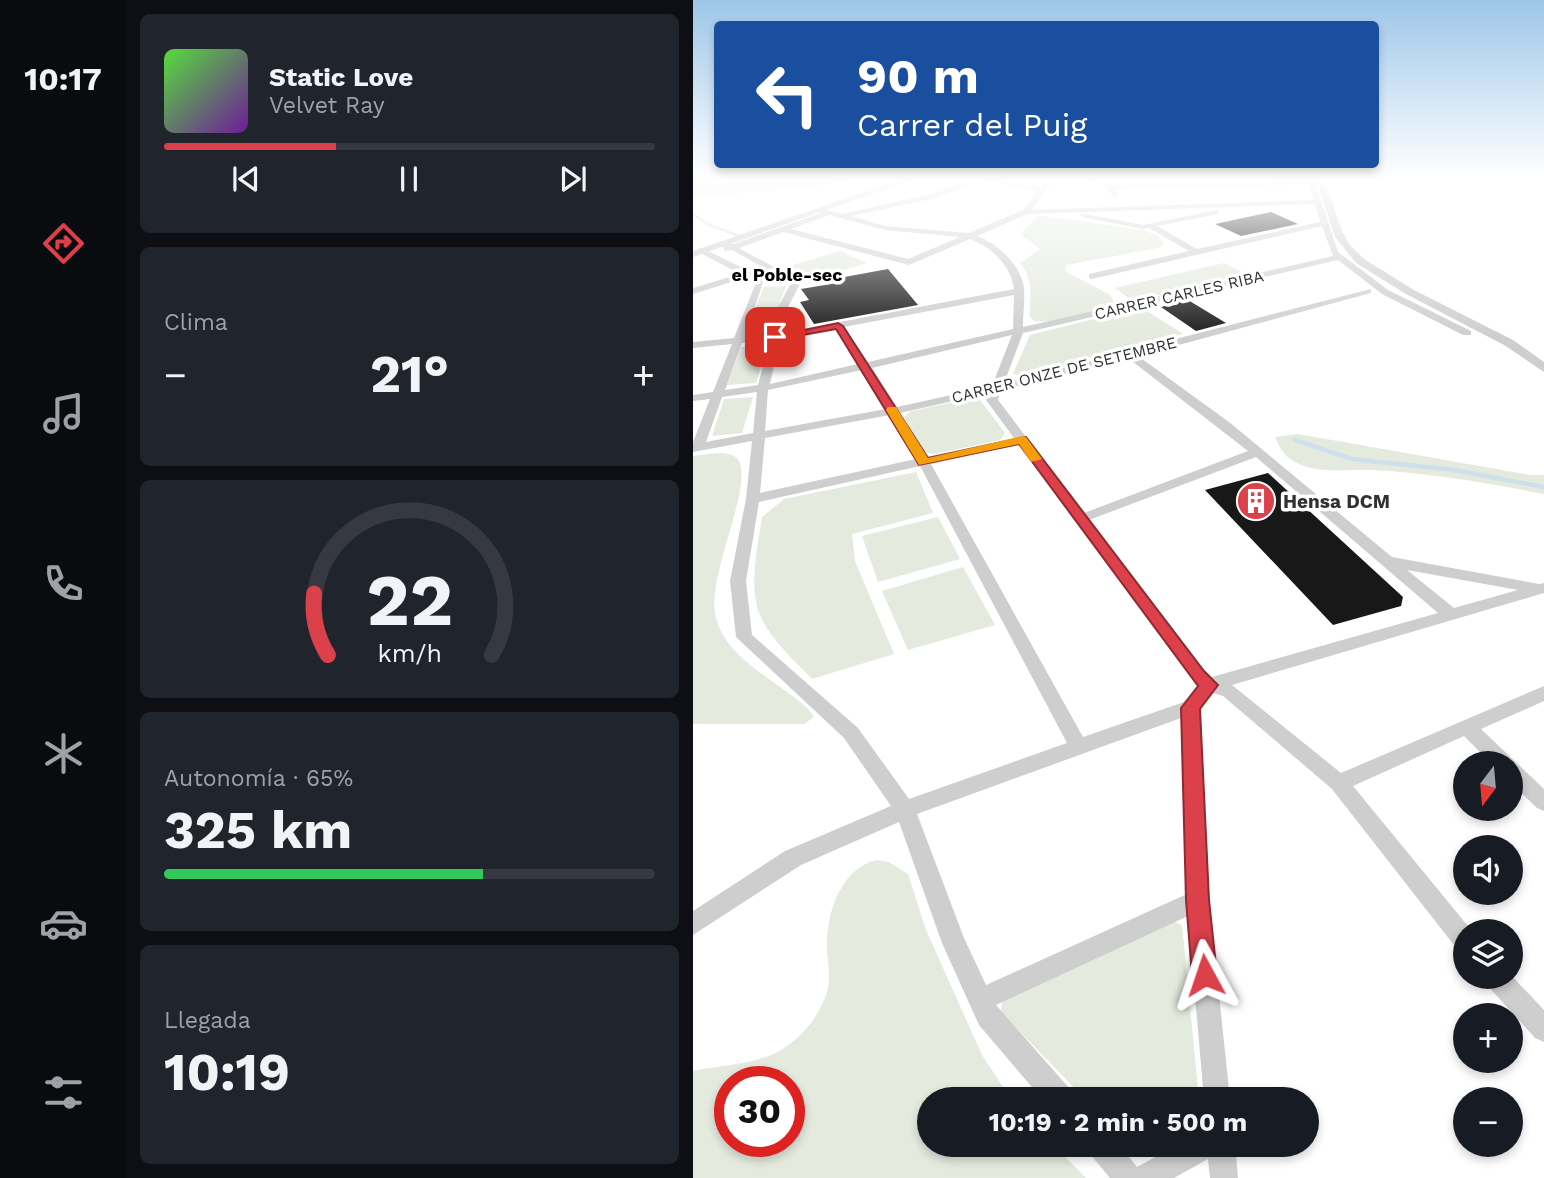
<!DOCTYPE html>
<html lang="es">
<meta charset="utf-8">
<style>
:root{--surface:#171b24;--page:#20242c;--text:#f1f3f6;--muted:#9ea1a6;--line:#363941;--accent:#db404b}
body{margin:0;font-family:"Work Sans",sans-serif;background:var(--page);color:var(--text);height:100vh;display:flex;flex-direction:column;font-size:26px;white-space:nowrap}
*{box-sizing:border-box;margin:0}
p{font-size:23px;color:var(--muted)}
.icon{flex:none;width:38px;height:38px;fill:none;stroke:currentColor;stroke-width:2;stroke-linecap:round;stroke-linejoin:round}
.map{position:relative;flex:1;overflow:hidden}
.drawer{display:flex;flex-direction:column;gap:14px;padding:14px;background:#0d0f14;width:567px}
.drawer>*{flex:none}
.hud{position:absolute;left:21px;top:21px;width:665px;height:147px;border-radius:7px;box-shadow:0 4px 10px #0003;background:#1a4fa0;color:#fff;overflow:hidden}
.needle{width:46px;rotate:196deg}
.tools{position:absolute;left:760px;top:751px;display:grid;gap:14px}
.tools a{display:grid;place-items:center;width:70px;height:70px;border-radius:50%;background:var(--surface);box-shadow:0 4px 10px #0003;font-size:35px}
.speed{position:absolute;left:21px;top:1066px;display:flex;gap:14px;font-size:35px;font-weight:700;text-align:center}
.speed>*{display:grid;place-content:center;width:91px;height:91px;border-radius:50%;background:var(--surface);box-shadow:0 4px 10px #0003;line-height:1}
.speed .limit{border:10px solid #d22;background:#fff;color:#111}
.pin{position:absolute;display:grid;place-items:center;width:60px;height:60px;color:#fff;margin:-30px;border-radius:14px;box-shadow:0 4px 10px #0006}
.me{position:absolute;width:77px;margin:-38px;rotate:355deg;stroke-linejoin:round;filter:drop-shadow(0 0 5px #0008)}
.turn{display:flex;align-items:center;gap:24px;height:147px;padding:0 28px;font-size:32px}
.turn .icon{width:91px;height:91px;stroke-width:2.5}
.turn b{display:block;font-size:49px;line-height:60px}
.big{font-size:52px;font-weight:700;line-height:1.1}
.drawer .card{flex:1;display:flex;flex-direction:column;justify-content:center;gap:10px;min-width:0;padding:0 24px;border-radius:10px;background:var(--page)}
.drawer .dial{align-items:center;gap:0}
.dial svg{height:182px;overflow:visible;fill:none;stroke:var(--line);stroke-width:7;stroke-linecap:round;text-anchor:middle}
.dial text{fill:var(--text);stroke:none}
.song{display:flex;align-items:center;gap:21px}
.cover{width:84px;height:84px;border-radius:10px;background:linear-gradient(135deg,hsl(110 70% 55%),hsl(280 70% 35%))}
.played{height:7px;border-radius:4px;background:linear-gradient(90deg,var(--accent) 35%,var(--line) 35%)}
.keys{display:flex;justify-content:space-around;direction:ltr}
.heat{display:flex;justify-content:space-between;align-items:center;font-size:38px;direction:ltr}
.charge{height:10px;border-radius:5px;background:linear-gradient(90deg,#34c759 65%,var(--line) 0)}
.trip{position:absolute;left:224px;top:1087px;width:402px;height:70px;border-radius:35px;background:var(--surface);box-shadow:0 4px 10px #0003;font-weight:700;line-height:70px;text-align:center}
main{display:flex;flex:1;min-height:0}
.tab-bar{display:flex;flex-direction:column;width:126px;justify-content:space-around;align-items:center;background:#090b0e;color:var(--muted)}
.tab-bar .icon{width:49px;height:49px}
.tab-bar .selected{color:var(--accent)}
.tab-bar b{font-size:32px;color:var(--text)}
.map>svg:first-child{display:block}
.green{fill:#e4eade;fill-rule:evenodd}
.water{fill:#cee0eb}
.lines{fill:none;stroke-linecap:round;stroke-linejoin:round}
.stream-far1{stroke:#cee0eb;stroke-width:2.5}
.stream{stroke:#cee0eb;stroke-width:4.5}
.building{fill:#181818}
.minor{fill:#cecece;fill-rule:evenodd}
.tertiary{fill:#cecece;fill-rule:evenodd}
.route{fill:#db404b;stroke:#8e2a31;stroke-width:2}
.slow{fill:#f59e0b}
.labels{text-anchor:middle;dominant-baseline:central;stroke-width:7;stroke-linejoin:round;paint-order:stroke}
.far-street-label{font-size:16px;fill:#313131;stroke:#fff}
.far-neighbourhood-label{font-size:18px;font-weight:bold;fill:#000;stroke:#fff}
.poi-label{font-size:19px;font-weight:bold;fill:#313131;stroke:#fff;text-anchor:start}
</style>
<main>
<nav class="tab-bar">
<b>10:17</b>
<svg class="icon selected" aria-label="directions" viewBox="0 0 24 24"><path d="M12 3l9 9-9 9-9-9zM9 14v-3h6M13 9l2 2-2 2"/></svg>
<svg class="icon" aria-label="music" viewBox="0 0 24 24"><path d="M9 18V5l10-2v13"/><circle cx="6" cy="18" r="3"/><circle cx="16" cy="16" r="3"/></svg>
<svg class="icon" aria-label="phone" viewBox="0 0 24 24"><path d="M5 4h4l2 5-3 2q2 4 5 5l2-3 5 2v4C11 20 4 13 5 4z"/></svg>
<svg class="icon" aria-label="climate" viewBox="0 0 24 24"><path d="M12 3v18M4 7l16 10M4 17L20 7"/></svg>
<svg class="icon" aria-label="car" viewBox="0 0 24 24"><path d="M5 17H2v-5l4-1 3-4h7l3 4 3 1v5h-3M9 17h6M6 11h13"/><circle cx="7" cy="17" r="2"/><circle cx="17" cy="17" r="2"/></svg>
<svg class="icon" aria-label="filters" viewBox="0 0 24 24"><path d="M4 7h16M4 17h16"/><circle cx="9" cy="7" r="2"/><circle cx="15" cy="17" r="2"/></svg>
</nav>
<section class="drawer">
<div class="card">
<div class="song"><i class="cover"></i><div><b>Static Love</b><p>Velvet Ray</p></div></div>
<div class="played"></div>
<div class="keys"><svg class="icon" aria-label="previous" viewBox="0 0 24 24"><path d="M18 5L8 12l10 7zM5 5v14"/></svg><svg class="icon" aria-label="pause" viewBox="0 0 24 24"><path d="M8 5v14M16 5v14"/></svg><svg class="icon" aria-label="next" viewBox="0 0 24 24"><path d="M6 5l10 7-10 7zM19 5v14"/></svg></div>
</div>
<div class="card"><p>Clima</p>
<div class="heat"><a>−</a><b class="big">21°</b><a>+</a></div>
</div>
<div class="card dial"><svg viewBox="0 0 100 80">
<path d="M14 69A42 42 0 1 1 86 69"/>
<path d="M14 69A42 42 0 0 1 8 42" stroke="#db404b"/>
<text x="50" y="56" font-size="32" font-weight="700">22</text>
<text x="50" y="72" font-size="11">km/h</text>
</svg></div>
<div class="card"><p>Autonomía · 65%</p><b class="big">325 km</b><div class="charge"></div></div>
<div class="card"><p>Llegada</p><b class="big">10:19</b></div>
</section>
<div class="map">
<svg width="851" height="1178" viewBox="0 0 851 1178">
<rect width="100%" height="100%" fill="#fff"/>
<g class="green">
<path d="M346,215L448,230L464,235L472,243L465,248L373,265L372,271L417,295L421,302C408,313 358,324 341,321L337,316C336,296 342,280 327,263L347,249L327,234Z"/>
<path d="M147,251L174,263L114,281L90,268Z"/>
<path d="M531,263L553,274L446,300L437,299L422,288Z"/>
<path d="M93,286L75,334L51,335L71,287Z"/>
<path d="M448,307L490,334L327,375L320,374L337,335Z"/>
<path d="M75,345L63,383L34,385L48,347Z"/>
<path d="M60,397L49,433L19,436L31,399Z"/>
<path d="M277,399L287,400L312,433L307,440L242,454L230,452L211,417L218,411Z"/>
<path d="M605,434L837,475H851V494C795,483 738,473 680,470C656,469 629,474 606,464C593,459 587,449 582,437Z"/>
<path d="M16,454C25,453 41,452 46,461C60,490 12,578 23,618C34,661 87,681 116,710L121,717L111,724H0V456Z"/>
<path d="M223,472L240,513L159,534L162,561L201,654L119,679C102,661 77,639 67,615C55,587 65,546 69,517L91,499Z"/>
<path d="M245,517L267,559L185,582L169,536Z"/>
<path d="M270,567L302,625L215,650L189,591Z"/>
<path d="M184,860L196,862L215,874L233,930L289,1055L318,1099H236V1144L361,1145L393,1178H0V1071C29,1065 62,1065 88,1050C110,1037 130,1012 135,987C138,970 133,955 134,939C136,906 150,868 184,860ZM37,1082H96V1141H37Z"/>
<path d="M478,920L489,925L506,1099H392L308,1012L309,1001Z"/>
</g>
<path class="water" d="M68,176H180L109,188L0,196V178Z"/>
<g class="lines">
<path class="stream-far1" d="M0,214L16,225L44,235"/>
<path class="stream" d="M602,440L659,459L761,470L851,487"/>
</g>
<g class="building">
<path d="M578,212L605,224L548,236L522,224Z"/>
<path d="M195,269L225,305L121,324L107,302L116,300L108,289L150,282L146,278Z"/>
<path d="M495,300L533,323L503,331L468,307Z"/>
<path d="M575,473L710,597L708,606L640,625L512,490Z"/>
</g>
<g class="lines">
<g class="minor">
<path d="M274,176H285L348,188L357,176H363L339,210L621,200L616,184L421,189L425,195L421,197L413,186L378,176H387L419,185L615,180L614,176H620L645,252L695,290L778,331V335H770L689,294L645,260L330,333L311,383L678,289V293L445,356L536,422L699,557L846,584L851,583V593L539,685L648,773L851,686V701L788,729L851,789V811L844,808L817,782V763H798L771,736L660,786L779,931H772V953L764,949L639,789L530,696L520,693L506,709L516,900L537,1099H511L495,916L303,1005L377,1089L380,1099H349L286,1025L249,943L206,822L108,865L0,935V911L92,851L198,806L151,738L43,637L37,581L53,499L59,441L0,452V442L17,399L0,401V395L20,392L39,344L0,348V342L41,338L62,285L54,277L0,294V288L47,274L4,251L11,249L58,272L70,282L52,337L78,334L85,307L98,283L39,250L32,251L28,241L40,244L128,213L122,210L126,208L149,214L238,194L273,182L275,185L243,198L158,216L192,226L276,233L330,210L345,191ZM622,204L627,222L504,249L464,226L525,214V210L450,225L386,213L389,217L450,229L456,228L496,251L396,274V278L399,279L629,226L640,256L330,327C330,314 332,300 331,288C328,265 304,243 284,236L334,214ZM136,215L192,230L267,237L215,259L98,229ZM90,232L216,265L277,239C299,247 318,266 321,289L89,333L95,307L108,282L46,248ZM321,295L320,329L175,362L151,327ZM142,329L165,364L77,384L87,339ZM319,335L299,386L204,407L179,368ZM77,341L65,385L32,390L49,343ZM435,358L555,451L391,513L305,400L308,391ZM169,370L193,409L72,431L75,390ZM64,392L60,433L13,442L29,397ZM296,393L293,400L321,438L234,457L207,413ZM197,415L223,459L67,493L72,438ZM326,444L505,686L491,702L390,737L238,464ZM563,457L745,613L519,677L511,671L396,520ZM227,466L374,743L216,799L165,728L59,635L53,581L66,502ZM714,570L825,590L761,608ZM488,718L494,894L293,985L271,938L224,814Z"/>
<path d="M817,974L851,1010V1042L842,1038L794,985L791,976H817Z"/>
<path d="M393,1144H426L444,1167L486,1144H542L545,1178H517L515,1159L481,1178H417L397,1154Z"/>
</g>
<g class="tertiary">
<path d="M218,176H229L0,257V251Z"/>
<path d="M622,176H630L648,229L656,244L671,259L721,290L820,340L851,362V372L811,345L713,294L663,263L642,237Z"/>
</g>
</g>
<linearGradient id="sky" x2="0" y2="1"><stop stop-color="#9dc6e9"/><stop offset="0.52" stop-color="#fff"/><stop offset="1" stop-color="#fff" stop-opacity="0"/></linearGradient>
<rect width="851" height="340" fill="url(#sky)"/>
<path class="route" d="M145,323L150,326L235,458L333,437L511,671L525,685L507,709L516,900L524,975L520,983L512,987L503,983L499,975L493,900L488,708L505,686L326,444L226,465L143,329L82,340L77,337Z"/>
<path class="slow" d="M195,407H203L235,458L329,436L333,437L349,459L338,462L326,444L226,465L193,410Z"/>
<defs>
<g id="building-disc" transform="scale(2.0125)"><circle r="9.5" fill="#db404b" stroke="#fff"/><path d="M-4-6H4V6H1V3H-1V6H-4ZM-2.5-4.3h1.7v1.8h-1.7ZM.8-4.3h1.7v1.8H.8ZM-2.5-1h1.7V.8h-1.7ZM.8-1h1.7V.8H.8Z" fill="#fff"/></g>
</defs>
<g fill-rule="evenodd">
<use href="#building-disc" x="563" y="501"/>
</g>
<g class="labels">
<g class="far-street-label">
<text transform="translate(486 295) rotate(-13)">CARRER CARLES RIBA</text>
<text transform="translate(371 370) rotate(-14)">CARRER ONZE DE SETEMBRE</text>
</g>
<g class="far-neighbourhood-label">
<text x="94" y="274">el Poble-sec</text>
</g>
<g class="poi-label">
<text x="590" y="501">Hensa DCM</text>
</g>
</g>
</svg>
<div class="tools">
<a><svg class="needle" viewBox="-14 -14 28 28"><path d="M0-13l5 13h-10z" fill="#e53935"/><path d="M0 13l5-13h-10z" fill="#9ea1a6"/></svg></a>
<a><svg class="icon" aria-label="sound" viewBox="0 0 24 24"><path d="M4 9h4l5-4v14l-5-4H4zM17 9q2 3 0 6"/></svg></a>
<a><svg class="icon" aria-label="layers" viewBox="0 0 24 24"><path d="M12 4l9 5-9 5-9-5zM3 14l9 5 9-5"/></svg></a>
<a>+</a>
<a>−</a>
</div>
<div class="speed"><div class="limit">30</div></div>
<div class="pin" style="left:82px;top:337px;background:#d93025"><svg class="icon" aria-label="arrive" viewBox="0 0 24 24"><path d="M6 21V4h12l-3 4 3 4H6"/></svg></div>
<svg class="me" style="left:512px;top:975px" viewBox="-20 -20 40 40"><path d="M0-17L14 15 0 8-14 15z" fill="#db404b" stroke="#fff" stroke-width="4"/></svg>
<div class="trip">10:19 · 2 min · 500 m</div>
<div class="hud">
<div class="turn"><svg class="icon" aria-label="left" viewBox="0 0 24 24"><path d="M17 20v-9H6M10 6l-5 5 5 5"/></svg><div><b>90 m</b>Carrer del Puig</div></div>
</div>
</div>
</main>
